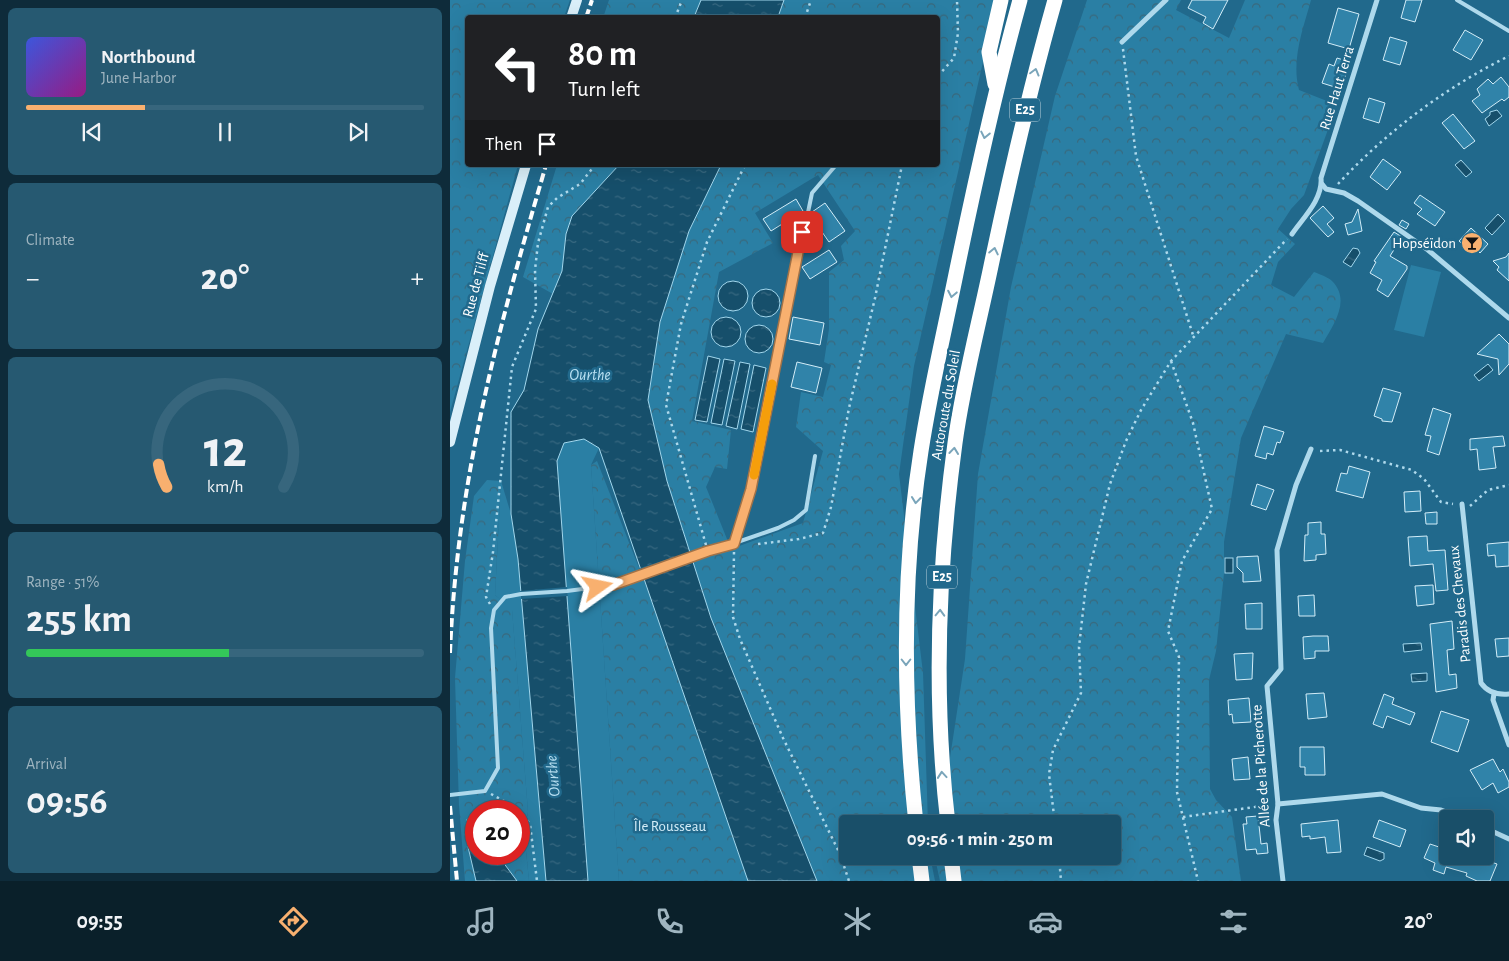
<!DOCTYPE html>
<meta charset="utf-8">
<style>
:root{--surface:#194f69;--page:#265971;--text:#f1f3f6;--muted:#9fb5c0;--line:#37667d;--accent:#f8b06f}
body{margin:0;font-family:"Alegreya Sans",sans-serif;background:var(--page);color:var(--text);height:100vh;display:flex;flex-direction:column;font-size:19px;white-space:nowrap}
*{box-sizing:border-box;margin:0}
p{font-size:16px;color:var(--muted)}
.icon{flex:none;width:28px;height:28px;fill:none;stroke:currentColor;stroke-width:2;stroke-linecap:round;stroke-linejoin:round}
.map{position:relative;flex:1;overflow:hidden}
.side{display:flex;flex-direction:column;gap:8px;padding:8px;background:#0e2b3a;width:450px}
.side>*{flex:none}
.banner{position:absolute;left:15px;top:15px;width:475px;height:152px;border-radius:5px;box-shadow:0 5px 20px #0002,0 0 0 1px var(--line);background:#202124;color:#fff;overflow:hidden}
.tools{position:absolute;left:989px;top:810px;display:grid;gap:10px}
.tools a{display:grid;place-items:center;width:55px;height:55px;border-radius:5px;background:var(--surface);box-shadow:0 5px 20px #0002,0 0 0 1px var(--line);font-size:25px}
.speed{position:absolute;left:15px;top:800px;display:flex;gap:10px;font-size:25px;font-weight:700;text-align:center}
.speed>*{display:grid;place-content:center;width:65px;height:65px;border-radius:50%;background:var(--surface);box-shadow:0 5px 20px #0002,0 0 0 1px var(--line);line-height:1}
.speed .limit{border:8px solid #d22;background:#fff;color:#111}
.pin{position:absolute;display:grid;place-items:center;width:42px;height:42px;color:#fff;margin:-21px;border-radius:10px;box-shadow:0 2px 8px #0006}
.me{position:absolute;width:55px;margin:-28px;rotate:78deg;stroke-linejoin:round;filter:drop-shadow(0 0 4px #0008)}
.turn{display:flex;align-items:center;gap:18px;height:105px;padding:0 20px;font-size:22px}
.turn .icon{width:65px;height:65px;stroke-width:2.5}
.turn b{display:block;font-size:35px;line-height:42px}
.then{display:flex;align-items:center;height:48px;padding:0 20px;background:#0003;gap:10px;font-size:19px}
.big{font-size:38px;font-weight:700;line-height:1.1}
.side .widget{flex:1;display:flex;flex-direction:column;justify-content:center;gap:8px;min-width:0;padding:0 18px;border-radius:8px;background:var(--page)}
.side .dial{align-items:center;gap:0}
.dial svg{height:130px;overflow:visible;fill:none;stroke:var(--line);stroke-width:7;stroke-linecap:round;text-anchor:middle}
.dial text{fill:var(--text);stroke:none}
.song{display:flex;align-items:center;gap:15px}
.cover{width:60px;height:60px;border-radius:8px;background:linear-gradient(135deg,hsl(230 70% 55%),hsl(310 70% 35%))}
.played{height:5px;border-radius:2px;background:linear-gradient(90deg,var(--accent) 30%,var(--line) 30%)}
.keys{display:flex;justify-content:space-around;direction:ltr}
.heat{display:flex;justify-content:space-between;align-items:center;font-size:28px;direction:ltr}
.charge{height:8px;border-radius:4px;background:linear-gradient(90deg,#34c759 51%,var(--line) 0)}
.trip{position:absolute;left:389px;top:815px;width:282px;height:50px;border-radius:5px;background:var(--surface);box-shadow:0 5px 20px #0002,0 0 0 1px var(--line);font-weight:700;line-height:50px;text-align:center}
.dock{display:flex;height:80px;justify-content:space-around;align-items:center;background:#0a202a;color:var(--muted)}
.dock .icon{width:35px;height:35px}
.dock .on{color:var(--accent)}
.dock b{font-size:22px;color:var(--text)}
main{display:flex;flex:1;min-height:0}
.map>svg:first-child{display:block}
.grass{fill:#2a7fa4}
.forest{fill:url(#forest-crowns);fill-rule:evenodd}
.water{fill:url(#water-ripples);stroke:#a2d7ed}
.pier{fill:#21698c}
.building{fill:#3083a9;stroke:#d3edf8}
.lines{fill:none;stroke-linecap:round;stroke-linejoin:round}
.path{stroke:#aed9ec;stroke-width:2.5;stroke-dasharray:2.5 4;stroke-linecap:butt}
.service{stroke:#aed9ec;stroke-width:4}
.minor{stroke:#aed9ec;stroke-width:5}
.secondary{stroke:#daeff9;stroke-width:10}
.motorway{stroke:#fff;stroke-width:15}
.rail{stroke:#fff;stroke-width:4;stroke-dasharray:9 4;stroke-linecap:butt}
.oneway{stroke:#7aa5ba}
.route-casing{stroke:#a17248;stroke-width:12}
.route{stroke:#f8b06f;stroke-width:9}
.slow{stroke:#f59e0b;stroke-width:9}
.labels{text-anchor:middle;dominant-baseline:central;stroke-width:5;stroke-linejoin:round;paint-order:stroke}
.shield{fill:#21698c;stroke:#bcd2dc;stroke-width:1}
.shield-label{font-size:14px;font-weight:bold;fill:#fff}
.street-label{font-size:15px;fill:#fff;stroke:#21698c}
.poi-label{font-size:15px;fill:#fff;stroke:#21698c;text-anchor:end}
.park-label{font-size:15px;fill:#d3edf8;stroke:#21698c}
.water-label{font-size:16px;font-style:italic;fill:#bae1f3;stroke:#21698c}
</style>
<main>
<section class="side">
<div class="widget">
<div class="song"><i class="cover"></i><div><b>Northbound</b><p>June Harbor</p></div></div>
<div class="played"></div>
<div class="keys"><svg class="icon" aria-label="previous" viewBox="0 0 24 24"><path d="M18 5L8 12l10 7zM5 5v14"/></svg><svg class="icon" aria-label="pause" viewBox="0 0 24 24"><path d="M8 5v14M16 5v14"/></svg><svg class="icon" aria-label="next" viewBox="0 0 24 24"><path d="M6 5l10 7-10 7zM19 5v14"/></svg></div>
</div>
<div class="widget"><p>Climate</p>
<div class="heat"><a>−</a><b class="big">20°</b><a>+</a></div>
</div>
<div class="widget dial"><svg viewBox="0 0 100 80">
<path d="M14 69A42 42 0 1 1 86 69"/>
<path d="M14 69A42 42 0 0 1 9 55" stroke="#f8b06f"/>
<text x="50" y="56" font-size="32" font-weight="700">12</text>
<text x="50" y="72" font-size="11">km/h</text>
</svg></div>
<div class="widget"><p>Range · 51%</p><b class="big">255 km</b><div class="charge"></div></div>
<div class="widget"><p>Arrival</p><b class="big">09:56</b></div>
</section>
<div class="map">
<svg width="1059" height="881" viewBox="0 0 1059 881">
<defs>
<pattern id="forest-crowns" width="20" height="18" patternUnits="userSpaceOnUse" patternTransform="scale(1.25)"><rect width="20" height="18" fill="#2a7fa4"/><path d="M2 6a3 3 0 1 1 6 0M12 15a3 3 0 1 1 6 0" fill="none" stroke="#39687c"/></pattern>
<pattern id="water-ripples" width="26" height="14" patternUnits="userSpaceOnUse" patternTransform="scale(1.25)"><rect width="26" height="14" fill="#164f6b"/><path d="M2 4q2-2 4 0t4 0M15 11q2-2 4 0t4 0" fill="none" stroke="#396981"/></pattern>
</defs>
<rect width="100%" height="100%" fill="#21698c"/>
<g class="grass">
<path d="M961,265L991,272L974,337L944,330Z"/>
<path d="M134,439L149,448L141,465L169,881H138L107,461L114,443Z"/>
<path d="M51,481L61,514L68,559L96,881H79L74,831L78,812L62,610L45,595Z"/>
</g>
<g class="forest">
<path d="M0,0H120L114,17L18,18V165H68L0,412Z"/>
<path d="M159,0H251L244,17L153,18Z"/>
<path d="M334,0H547L464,366L449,474L473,673L478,824H398V856H480L485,881H367L261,618L217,481L198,400L210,322L239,231L271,165H488V18L328,17ZM368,175L405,231L391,246L394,260L379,272V329L374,362L381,365L373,397L351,392L346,427L373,451L353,523L281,549L256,487L265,467L277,469L281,430L242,421L269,272L323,243L305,213Z"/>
<path d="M637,0H731L726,10L779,38L795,0H861C853,29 841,60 849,90L887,105L854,195L841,209L828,229L845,244L828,262L821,285L844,297L864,272C869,274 878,277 882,281C901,300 884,324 873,343L836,334L791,438L774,542V573L766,651L759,680L760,789L766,800L782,817L791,881H490L485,858L662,856V824H490L515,659L528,474L561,287L605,96Z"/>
<path d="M107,165H169L116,234L112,271L103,294L73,277Z"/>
<path d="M147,461L200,596L298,881H169L141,465Z"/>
<path d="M37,480L51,481L45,595L62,609L78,812L74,831L79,881H15L9,805L5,678L15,561L24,496ZM26,811H69V854H26Z"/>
</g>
<g class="water">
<path d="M251,0H334L328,17H244Z"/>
<path d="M1047,110L1052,116L1039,126L1035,119L1040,115V112Z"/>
<path d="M1011,160L1022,172L1016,177L1005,165Z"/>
<path d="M169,165H271L239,231L210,322L198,400L217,481L261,618L367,881H298L149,448L134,439L114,443L107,461L138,881H96L68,559L61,514V412L74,390L88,329L112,271L116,234L122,216Z"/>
<path d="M1048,214L1055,221L1042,235L1035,228Z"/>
<path d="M903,248L908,249L910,253L901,267L893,262Z"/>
<circle cx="283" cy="296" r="15"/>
<circle cx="316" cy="303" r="14"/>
<circle cx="276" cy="332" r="15"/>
<circle cx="309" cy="339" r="14"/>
<path d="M258,356L270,359L257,422L245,420Z"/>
<path d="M274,359L285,361L272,425L261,423Z"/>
<path d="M290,362L300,364L287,429L276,426Z"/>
<path d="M1038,364L1043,370L1029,381L1024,375Z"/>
<path d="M304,365L316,368L303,432L291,429Z"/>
<rect x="775" y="558" width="8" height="15"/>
<path d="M971,643L972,650L954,652L953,644Z"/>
<path d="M977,673V681L962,682L961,674Z"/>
<path d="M26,817V854H47L67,881H26L15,834L17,819Z"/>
<path d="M917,847L934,853V859L930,861L914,855Z"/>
</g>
<g class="pier">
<path d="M240,552L243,562L194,578L190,568Z"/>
<path d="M117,587L118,596L71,599L70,591Z"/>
</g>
<g class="building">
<path d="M742,0H778L763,29L753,23L756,17L738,8Z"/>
<path d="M956,0H972L965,22L951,18Z"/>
<path d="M888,8L909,14L899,49L878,43Z"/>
<path d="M1015,30L1033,40L1021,60L1003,50Z"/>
<path d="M940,37L957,42L950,65L933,60Z"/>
<path d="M887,58L900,62L891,89L872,83L879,64L884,66Z"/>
<path d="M1051,77L1059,87V97L1054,101L1052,99L1032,113L1022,101L1030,95L1027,89L1038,79L1043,84Z"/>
<path d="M919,98L935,103L929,123L913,118Z"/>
<path d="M1003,114L1025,141L1014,149L992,123Z"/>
<path d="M933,159L951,172L937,190L920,177Z"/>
<path d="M970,195L995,212L985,226L967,214L972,209L964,203Z"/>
<path d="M346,199L353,211L321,231L313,219Z"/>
<path d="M375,203L395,231L379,242L361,216L362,212Z"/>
<path d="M873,206L884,218L877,224L884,232L878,237L860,218Z"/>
<path d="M908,209L912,231L898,235L895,224L902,222Z"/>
<path d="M952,220L959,224L956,229L949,225Z"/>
<path d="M1021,228L1038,244L1030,253L1026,249L1022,252L1009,241Z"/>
<path d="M944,232L952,237L940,256L957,266V269L938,297L927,290L932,280L920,273L926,262L924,261Z"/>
<path d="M379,250L387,262L360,279L352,267Z"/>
<path d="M1059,253V281L1047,270L1049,267L1043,261L1056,257Z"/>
<path d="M343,317L374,323L370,345L339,339Z"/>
<path d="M1049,334L1059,344V364L1049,375L1048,359L1027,354Z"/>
<path d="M347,362L372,368L366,393L341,387Z"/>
<path d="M933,388L951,393L942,422L932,421V419L924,416Z"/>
<path d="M983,408L1001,414L989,455L977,451L981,436L975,435Z"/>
<path d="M814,426L834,432L830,443L827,442L823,455L817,453L816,459L805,456Z"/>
<path d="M1053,436L1055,446L1043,447L1046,468L1029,470L1027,449L1020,450V439Z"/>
<path d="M899,466L920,472L913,498L886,491L891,473L897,474Z"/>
<path d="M807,484L824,490L816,510L801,505Z"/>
<path d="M970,491L971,511L955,512L954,492Z"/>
<path d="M987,512V524H976L975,513Z"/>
<path d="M871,522V534H875L876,554L866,555V560L854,561L855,535H858V523Z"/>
<path d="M977,536L978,551L995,550L998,590L986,591L983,564L960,566L958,537Z"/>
<path d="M1059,542V566L1046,567L1045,555L1038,556L1037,544Z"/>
<path d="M808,556L811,581L793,582V573L787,567V557Z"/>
<path d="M983,585L984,604L967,606L965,586Z"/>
<path d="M864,595L865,616H849L848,596Z"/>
<path d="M812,603V629H796L795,604Z"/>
<path d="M1002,621L1004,649L997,650L999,675L1006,674L1007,688L986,692L980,624Z"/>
<path d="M863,636H878L879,651H865V658L854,659L853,637Z"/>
<path d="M1059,638V656L1047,657L1045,639Z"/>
<path d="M803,653L802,679L786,680L784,654Z"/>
<path d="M874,693L877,717L858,719L856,694Z"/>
<path d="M934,694L944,698L942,704L965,713L960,725L937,716L933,728L923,724Z"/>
<path d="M799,698L801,722L783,723L782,714L779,715L778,700Z"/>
<path d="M991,711L1019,720L1008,752L981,742Z"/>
<path d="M850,747H874L875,775H855V767H850Z"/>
<path d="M798,757L800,779L784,780L782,759Z"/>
<path d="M1043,759L1050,772L1053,769L1059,782V787L1048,793L1043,783L1032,790L1020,770Z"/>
<path d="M808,816L811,844L817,843L818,853L807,854L806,849L796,850L793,824H797L796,817Z"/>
<path d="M888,820L891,852L877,853L875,837L860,839V836L852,837L851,824Z"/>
<path d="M929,820L956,830L950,847L923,837Z"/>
<path d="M980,844L998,850V856H1025L1047,864L1040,881H1027L1016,876L1017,873L996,867L994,874L983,870L985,863L974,858Z"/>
</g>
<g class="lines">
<g class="path">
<path d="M225,18L232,0"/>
<path d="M355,18L361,0"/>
<path d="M673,49L686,156L743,335"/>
<path d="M488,76L504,58L508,33L507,0"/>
<path d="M888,184C936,132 996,87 1059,56"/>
<path d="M721,361L743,423L762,509L732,561L718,631L729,657L727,792L748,881"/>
<path d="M870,451L890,450L962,470L974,479L991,502L1003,504"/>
<path d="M1020,506L1038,490L1059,485"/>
<path d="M308,544L349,539L373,533L381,507L399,408L425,298L452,165"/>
<path d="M256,545L216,405L231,324L257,242L295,165"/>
<path d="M284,552L283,617L290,639L333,738L390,854L399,881"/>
<path d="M40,604L36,597L43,552L62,367L86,309L85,270L88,243L98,207L107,198L130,184L145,165"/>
<path d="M41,794L67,808L80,824L87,881"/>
<path d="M733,817L819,805"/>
<path d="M605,824L599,774L603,750L631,693L629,647L636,584L660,484L676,441L691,410L721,361L837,239"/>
<path d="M609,856L611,881"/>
</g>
<g class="service">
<path d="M1007,0L1059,31"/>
<path d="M284,544L301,489L362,193L386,165"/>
<path d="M0,795L35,791L48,768L41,628L44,610L55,597L71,594L117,591L163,585L328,528L344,520L356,510L365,456"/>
</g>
<g class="minor">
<path d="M672,42L716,0"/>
<path d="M872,184L876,189L894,193L908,201L978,250L1059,318"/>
<path d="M842,234C853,218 873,199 871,178L927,0"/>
<path d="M1012,504L1031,683C1038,693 1048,695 1059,694"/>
<path d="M1044,694L1043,700L1059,745"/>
<path d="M828,804L932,794L971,808L991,810L1014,819"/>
<path d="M1035,828L1059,839"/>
<path d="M833,881L826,820L828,804L817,686L831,669L827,550L846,485L861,449"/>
</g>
<g class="secondary">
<path d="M121,18L127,0"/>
<path d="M0,442L40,286L76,165"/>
</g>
<g class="motorway">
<path d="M545,84L539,52L551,0"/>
<path d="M466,824C453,701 452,573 471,451C480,392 494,333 506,274C525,182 545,90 570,0"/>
<path d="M498,824C483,697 488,569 505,443C513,383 529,324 541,266C560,176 580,88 605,0"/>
<path d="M469,856L472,881"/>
<path d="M501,856L504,881"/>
</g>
<g class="rail">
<path d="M136,18L142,0"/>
<path d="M0,653C7,481 48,329 96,165"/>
<path d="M0,806L7,881"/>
</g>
</g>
<defs><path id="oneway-chevron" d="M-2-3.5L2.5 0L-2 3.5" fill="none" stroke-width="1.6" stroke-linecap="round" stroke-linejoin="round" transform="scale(1.25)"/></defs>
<g class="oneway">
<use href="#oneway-chevron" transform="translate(585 72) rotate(-75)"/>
<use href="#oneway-chevron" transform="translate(535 135) rotate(102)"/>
<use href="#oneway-chevron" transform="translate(544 251) rotate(-78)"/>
<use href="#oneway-chevron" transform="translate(502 294) rotate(101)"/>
<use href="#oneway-chevron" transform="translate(504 451) rotate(-84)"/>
<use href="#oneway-chevron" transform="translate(466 500) rotate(96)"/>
<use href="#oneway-chevron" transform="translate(490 613) rotate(-88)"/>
<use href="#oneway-chevron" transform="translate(456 662) rotate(90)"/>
<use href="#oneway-chevron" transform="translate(492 775) rotate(-95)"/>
</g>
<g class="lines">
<g class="route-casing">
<path id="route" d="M148,587L163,585L258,551L284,544L301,489L352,232"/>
</g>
<use href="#route" class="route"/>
<path class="slow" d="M304,475L322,384"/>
</g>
<defs>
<g id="bar-disc" transform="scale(1.125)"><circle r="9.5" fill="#f8b06f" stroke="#21698c"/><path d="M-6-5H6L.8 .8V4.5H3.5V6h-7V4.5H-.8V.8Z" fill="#111"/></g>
</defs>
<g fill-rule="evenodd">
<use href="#bar-disc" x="1022" y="243"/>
</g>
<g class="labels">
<g class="shield">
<rect x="560" y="98.5" width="30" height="23" rx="4"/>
<rect x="477" y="565.5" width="30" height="23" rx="4"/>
</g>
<g class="shield-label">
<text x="575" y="110">E25</text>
<text x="492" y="577">E25</text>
</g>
<g class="street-label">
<text transform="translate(887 88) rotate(-73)">Rue Haut Terra</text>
<text transform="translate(26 285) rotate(-75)">Rue de Tilff</text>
<text transform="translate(496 405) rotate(-80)">Autoroute du Soleil</text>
<text transform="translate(1010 604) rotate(-96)">Paradis des Chevaux</text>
<text transform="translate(811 766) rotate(-94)">Allée de la Picherotte</text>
</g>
<g class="poi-label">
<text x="1006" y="243">Hopséïdon</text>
</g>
<g class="park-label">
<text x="220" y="826">Île Rousseau</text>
</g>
<g class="water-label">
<text x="140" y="375">Ourthe</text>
<text transform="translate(103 776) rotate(-95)">Ourthe</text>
</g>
</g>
</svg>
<div class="tools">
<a><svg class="icon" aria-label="sound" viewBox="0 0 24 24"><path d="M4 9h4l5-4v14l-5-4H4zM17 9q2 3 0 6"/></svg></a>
</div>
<div class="speed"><div class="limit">20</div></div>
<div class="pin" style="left:352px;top:232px;background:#d93025"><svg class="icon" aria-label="arrive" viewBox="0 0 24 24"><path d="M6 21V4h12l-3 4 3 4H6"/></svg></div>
<svg class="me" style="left:148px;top:587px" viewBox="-20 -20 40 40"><path d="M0-17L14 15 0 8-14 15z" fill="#f8b06f" stroke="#fff" stroke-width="4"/></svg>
<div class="trip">09:56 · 1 min · 250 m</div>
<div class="banner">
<div class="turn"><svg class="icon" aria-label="left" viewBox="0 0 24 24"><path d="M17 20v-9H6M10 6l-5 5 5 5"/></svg><div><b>80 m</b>Turn left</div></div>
<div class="then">Then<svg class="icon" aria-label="arrive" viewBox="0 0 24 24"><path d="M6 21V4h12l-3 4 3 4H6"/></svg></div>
</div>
</div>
</main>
<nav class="dock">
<b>09:55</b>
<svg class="icon on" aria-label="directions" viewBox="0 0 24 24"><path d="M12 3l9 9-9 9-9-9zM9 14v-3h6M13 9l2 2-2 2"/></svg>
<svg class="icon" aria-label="music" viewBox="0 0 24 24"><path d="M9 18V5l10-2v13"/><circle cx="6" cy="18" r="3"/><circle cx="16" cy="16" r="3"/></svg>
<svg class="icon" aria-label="phone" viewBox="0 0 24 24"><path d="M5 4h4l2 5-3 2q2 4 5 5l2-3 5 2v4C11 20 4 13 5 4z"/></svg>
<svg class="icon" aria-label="climate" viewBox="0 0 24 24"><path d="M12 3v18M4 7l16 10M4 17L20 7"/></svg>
<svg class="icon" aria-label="car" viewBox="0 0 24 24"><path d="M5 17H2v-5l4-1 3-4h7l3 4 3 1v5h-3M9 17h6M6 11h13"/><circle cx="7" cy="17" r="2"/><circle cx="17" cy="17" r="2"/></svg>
<svg class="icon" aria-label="filters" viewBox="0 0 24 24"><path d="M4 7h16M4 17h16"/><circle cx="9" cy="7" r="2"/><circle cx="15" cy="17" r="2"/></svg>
<b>20°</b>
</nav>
